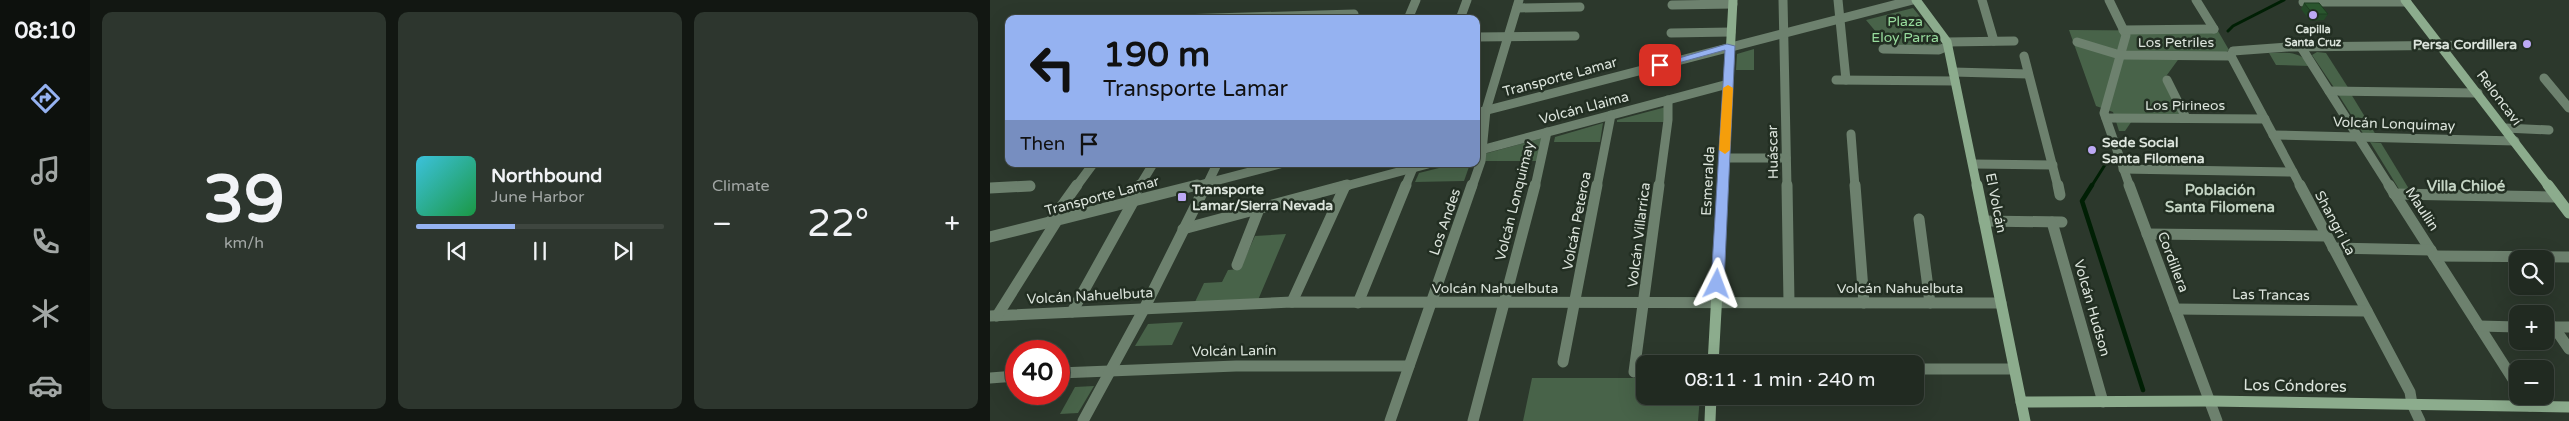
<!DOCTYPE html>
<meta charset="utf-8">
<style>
:root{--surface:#212a21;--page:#2d362e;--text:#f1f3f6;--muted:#a2a7a5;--line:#3e463f;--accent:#95b2f1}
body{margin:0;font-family:"Varela Round",sans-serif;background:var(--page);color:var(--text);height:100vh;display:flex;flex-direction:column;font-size:19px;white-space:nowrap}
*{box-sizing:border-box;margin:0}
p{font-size:16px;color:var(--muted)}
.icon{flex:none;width:28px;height:28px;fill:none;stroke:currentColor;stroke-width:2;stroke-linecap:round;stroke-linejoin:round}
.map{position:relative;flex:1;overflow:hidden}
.sheet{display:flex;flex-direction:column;gap:12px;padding:12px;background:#121712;width:900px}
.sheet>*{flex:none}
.banner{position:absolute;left:15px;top:15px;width:475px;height:152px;border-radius:10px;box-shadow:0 5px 20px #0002,0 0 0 1px var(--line);background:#95b2f1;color:#111;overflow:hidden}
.buttons{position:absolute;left:1519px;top:250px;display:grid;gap:10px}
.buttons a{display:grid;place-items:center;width:45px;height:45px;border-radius:10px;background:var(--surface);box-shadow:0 5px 20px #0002,0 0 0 1px var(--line);font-size:25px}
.speed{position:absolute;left:15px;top:340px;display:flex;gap:10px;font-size:25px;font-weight:700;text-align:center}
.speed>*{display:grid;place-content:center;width:65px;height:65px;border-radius:50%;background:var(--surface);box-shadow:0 5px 20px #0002,0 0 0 1px var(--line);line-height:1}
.speed .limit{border:8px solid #d22;background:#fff;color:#111}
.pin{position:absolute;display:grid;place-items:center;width:42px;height:42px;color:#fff;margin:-21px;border-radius:10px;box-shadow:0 2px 8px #0006}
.me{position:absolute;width:55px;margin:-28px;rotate:3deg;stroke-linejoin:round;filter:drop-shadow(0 0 4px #0008)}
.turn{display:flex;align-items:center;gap:18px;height:105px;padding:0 15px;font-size:22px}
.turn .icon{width:65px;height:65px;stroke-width:2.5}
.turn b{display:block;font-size:35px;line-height:42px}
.then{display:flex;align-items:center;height:48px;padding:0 15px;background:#0003;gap:10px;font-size:19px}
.big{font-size:38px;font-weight:600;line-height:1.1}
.sheet .widget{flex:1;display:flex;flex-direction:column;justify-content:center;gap:8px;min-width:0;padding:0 18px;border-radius:10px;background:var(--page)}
.sheet .dial{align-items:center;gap:0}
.dial b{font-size:65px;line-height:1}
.song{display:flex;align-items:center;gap:15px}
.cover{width:60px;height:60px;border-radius:8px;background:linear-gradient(135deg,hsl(190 70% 55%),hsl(140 70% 35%))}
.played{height:5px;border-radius:2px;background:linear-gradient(90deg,var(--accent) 40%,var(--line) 40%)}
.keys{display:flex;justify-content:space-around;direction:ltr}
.heat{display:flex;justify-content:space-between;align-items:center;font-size:28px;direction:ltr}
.sheet .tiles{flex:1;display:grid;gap:12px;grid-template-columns:repeat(3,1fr)}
.trip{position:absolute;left:646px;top:355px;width:288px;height:50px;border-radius:10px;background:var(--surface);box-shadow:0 5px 20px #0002,0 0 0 1px var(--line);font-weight:600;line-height:50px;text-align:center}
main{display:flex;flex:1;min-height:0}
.dock{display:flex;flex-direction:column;width:90px;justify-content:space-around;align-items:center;background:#0d110d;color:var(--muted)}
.dock .icon{width:35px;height:35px}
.dock .on{color:var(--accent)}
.dock b{font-size:22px;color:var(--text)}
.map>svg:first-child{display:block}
.green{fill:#486349}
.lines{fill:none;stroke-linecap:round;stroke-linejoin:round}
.stream-far1{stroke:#001f04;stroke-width:3}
.stream{stroke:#001f04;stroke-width:4.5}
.street-far1{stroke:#6d816e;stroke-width:9}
.street{stroke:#6d816e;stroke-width:11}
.secondary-far1{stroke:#8cac8d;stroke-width:9}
.secondary{stroke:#8cac8d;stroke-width:11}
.wall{fill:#244a28}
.building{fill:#2a562e;stroke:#1d3c20}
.route{fill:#95b2f1;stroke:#61749d}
.slow{fill:#f59e0b}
.poi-dot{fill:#bda9f5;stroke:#222e22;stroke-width:2}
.labels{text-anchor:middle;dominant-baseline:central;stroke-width:5;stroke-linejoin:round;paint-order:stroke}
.far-poi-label{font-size:11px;font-weight:bold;fill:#dce4dc;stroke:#222e22}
.park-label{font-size:14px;fill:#98dc9d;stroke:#222e22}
.street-label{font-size:14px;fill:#dce4dc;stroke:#222e22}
.poi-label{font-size:14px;font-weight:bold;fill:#dce4dc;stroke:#222e22;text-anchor:start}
.neighbourhood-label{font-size:15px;font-weight:bold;fill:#c4d4c4;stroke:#222e22}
.near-street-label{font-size:16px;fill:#dce4dc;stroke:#222e22}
</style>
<main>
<nav class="dock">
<b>08:10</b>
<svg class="icon on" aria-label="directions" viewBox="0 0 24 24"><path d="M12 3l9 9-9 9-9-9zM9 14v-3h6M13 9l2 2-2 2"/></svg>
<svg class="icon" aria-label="music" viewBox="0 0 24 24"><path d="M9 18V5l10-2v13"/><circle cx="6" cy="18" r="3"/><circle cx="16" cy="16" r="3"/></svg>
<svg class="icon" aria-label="phone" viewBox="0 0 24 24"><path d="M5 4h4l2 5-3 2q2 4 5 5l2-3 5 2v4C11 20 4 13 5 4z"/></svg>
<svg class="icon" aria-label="climate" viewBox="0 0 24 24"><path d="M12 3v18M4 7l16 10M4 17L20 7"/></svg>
<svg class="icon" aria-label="car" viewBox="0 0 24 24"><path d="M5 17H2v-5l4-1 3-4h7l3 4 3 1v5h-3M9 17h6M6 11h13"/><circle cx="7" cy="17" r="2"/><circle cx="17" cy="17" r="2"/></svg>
</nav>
<section class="sheet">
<div class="tiles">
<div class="widget dial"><b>39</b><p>km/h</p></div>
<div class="widget">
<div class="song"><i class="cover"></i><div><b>Northbound</b><p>June Harbor</p></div></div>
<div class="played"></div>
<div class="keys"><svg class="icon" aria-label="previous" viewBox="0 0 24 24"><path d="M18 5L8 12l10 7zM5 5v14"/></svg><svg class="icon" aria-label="pause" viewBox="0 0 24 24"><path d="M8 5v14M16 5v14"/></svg><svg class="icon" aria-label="next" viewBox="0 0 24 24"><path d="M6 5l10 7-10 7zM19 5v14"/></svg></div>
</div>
<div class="widget"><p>Climate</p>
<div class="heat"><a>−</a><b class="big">22°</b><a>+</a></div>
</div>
</div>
</section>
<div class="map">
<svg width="1579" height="421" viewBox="0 0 1579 421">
<rect width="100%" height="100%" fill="#2c382c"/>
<g class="green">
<path d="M923,8L950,41L951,47H893L892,39L876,20Z"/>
<path d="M1079,30L1228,31L1239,50L1235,53H1193L1174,79L1190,116L1146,115L1135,131H1129L1123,112L1106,106Z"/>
<path d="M764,49V70H746L747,54Z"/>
<path d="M1327,52L1336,53L1359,89H1345L1322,55Z"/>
<path d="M1279,53C1296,53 1310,50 1320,66L1286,65Z"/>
<path d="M1348,94H1361L1386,135H1374Z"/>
<path d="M676,107L674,122H627V120Z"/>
<path d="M613,123L610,142H564L565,137Z"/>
<path d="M556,137L550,161H493L494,154Z"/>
<path d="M1380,142L1391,143L1419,189H1409Z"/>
<path d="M465,164H480L474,181L425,182L429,173Z"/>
<path d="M296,234L268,300L204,304L214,283L232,282L238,270L250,269L265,236Z"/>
<path d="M193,322L182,345L145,346L158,324Z"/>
<path d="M542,378H655V396H710L708,421H533Z"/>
<path d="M104,386L88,413L70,414L85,387Z"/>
</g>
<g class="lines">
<g class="stream-far1">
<path d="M1238,31L1243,26L1294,0"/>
<path d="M1101,187L1118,160"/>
</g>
<path class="stream" d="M1102,185L1092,201L1153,390"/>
<g class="street-far1">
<path d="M793,0L797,187"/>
<path d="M848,0L856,80"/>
<path d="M992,0L1004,41"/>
<path d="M1119,0L1136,35L1114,113L1140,187"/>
<path d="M1206,0L1224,29"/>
<path d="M1313,2H1417"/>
<path d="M682,5L743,4"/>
<path d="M527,8L590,7"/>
<path d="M188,19L364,14"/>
<path d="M418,19L426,0"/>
<path d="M470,19L477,0"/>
<path d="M1133,30L1224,29"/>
<path d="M681,33L741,32"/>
<path d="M486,37L585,36"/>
<path d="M957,42L1024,41"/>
<path d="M1087,42L1130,55L1241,56L1243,51L1298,47L1489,45"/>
<path d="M1311,47L1400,187"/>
<path d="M893,49L949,50L958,46"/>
<path d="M1034,56L1068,187"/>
<path d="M1241,56L1311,187"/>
<path d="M963,72L1038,74"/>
<path d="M1554,78L1579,108"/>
<path d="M846,80L965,81"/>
<path d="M1177,80L1196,118"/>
<path d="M1339,91L1488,93"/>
<path d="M486,113L923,0"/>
<path d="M1116,118L1275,119"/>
<path d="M1515,128L1559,130"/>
<path d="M861,134L865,187"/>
<path d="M1283,135L1525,141"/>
<path d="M487,151L738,84"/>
<path d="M734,158H796"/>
<path d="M983,164L1063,165"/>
<path d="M1133,169L1303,172"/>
<path d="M26,187L40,186"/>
<path d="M86,187L103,164"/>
<path d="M149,187L163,164"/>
<path d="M202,187L290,164"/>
<path d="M216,187L227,164"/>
<path d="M352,187L438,164"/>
<path d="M415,187L423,168"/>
<path d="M482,187L491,161L496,110L529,0"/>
<path d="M545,187L557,132"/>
<path d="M607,187L621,115"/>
<path d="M669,187L678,120V100"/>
</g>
<g class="street">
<path d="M797,185L799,302"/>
<path d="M865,185L874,303"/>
<path d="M1068,185L1070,195"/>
<path d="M1139,185L1227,421"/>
<path d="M1310,185L1420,392L1422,404L1430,421"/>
<path d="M1399,185L1528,387"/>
<path d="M0,188L40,186"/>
<path d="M1404,194L1566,197"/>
<path d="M138,204L150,185"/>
<path d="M929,219L940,303"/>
<path d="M994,221L1072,222"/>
<path d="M1062,222L1113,402"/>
<path d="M59,224L87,185"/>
<path d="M193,229L357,185"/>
<path d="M1157,234L1337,236"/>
<path d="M0,237L207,185"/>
<path d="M1343,248L1441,250"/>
<path d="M1444,256L1579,257"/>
<path d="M247,265L269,209"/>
<path d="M302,302L355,186"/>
<path d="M368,303L416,185"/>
<path d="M1185,309L1377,311"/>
<path d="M82,312L143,202"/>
<path d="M0,316L302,302L1011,303"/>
<path d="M7,316L66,222"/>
<path d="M1489,326L1528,327"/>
<path d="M1555,327H1579"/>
<path d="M1564,327L1579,349"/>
<path d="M573,362L607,185"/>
<path d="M925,369H1024"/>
<path d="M644,372L669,185"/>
<path d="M69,373L246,366H419"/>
<path d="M0,378L26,376"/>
<path d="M1533,396L1540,406"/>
<path d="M93,421L154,309L216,185"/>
<path d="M400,421L482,185"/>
<path d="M483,421L545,185"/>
</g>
<g class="secondary-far1">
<path d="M926,0L957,42L987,187"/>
<path d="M1415,0L1559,187"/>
<path d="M733,187L743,0"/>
</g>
<g class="secondary">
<path d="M987,185L1035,421"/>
<path d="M1558,185L1579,213"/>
<path d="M723,364L733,185"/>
<path d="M1031,402L1220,401L1579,407"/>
<path d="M720,421L721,396"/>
</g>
</g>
<path class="wall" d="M1314,3L1338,14L1334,20L1320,21L1311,9Z"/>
<path class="building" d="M1314,3H1329L1338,14H1323Z"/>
<path class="route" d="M737,44L745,46L734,284L727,289L721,284L735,50L670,68L665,65Z"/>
<path class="slow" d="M738,85L743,88L740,150L735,154L729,150L733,88Z"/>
<g class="poi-dot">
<circle cx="1323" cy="15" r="5"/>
<circle cx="1537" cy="44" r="5"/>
<circle cx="1102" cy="150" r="5"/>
<rect x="187" y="192" width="10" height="10" rx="2.5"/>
</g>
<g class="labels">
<g class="far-poi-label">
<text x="1323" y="29">Capilla<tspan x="1323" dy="13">Santa Cruz</tspan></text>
</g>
<g class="park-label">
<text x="915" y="21">Plaza<tspan x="915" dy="16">Eloy Parra</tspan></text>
</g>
<g class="street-label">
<text x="1186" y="42">Los Petriles</text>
<text transform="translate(570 77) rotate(-15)">Transporte Lamar</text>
<text transform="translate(1509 98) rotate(53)">Reloncaví</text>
<text x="1195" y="105">Los Pirineos</text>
<text transform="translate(594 108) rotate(-15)">Volcán Llaima</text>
<text transform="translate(1404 124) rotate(2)">Volcán Lonquimay</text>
<text transform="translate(783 152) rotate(-91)">Huáscar</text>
<text transform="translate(718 181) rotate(-87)">Esmeralda</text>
<text transform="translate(112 196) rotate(-15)">Transporte Lamar</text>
<text transform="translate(525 201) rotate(-76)">Volcán Lonquimay</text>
<text transform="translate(1006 203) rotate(79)">El Volcán</text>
<text transform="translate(1432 209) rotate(57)">Maullin</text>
<text transform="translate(587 221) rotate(-79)">Volcán Peteroa</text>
<text transform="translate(455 222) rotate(-71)">Los Andes</text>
<text transform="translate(1345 223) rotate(62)">Shangri La</text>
<text transform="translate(649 235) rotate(-83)">Volcán Villarrica</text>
<text transform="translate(1183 262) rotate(69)">Cordillera</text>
<text x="505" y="288">Volcán Nahuelbuta</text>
<text x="910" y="288">Volcán Nahuelbuta</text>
<text transform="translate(1281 295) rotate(1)">Las Trancas</text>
<text transform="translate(100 296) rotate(-3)">Volcán Nahuelbuta</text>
<text transform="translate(1102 308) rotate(74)">Volcán Hudson</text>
<text transform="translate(244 351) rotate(-1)">Volcán Lanín</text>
</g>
<g class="poi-label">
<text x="1527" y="44" text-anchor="end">Persa Cordillera</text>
<text x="1112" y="142">Sede Social<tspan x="1112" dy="16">Santa Filomena</tspan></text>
<text x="202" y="189">Transporte<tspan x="202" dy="16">Lamar/Sierra Nevada</tspan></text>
</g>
<g class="neighbourhood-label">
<text x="1476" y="186">Villa Chiloé</text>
<text x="1230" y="190">Población<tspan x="1230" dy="17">Santa Filomena</tspan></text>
</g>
<g class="near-street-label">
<text transform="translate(1305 386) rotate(1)">Los Cóndores</text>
</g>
</g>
</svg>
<div class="buttons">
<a><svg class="icon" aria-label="search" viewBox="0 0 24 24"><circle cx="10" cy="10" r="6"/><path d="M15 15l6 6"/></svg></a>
<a>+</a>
<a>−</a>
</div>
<div class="speed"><div class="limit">40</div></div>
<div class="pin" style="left:670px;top:65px;background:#d93025"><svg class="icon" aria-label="arrive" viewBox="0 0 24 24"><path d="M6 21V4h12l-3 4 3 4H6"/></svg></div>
<svg class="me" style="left:727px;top:284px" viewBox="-20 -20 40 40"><path d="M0-17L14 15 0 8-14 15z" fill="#95b2f1" stroke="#fff" stroke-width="4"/></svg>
<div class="trip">08:11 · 1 min · 240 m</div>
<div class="banner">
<div class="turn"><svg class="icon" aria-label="left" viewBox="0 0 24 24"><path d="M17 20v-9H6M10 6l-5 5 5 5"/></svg><div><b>190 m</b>Transporte Lamar</div></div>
<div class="then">Then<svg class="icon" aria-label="arrive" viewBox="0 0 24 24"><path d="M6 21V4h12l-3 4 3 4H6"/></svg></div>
</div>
</div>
</main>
